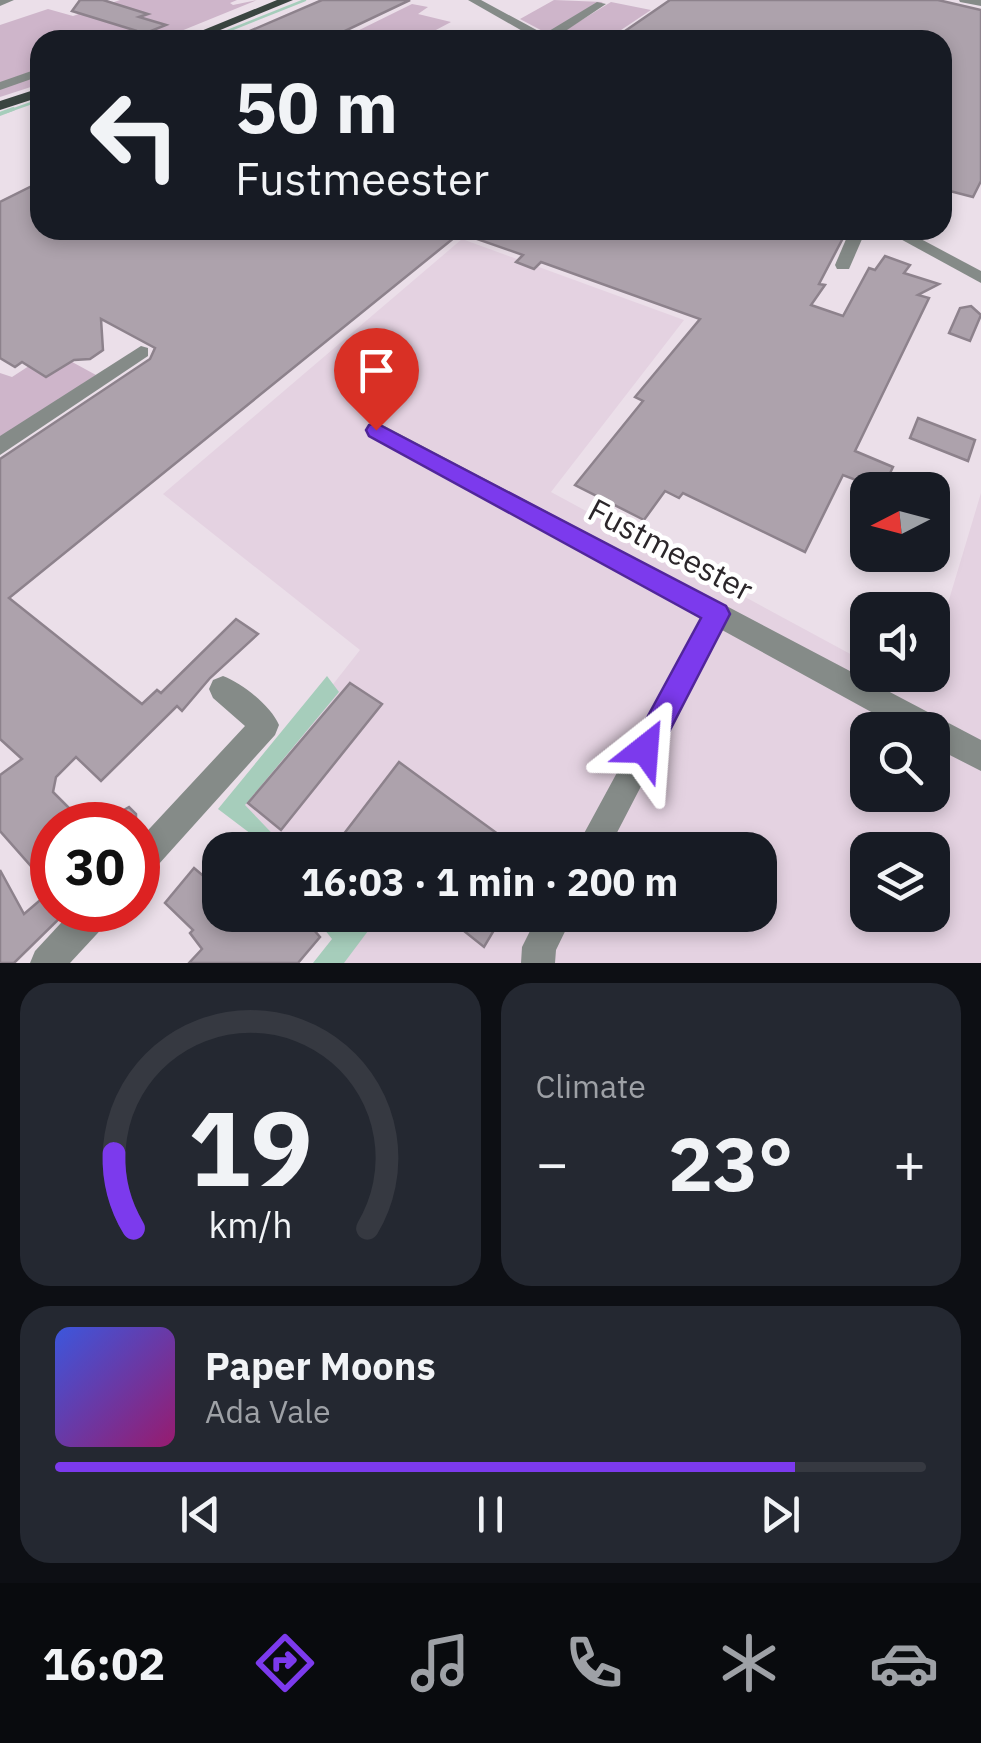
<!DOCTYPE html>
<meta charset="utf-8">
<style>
:root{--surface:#171b24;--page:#242831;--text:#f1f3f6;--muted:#9ea1a6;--line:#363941;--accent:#7c3aed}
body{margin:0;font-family:"IBM Plex Sans",sans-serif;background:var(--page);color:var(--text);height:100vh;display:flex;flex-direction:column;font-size:38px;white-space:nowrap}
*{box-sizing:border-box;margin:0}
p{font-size:32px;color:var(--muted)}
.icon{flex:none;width:55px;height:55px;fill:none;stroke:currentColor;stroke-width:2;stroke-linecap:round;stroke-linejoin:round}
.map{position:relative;height:963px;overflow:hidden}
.sheet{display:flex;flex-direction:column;gap:20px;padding:20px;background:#0d0f14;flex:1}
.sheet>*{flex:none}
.guide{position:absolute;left:30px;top:30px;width:922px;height:210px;border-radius:30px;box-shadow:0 5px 15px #0003;background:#171b24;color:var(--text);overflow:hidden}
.needle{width:65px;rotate:264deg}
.buttons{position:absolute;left:850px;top:472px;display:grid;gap:20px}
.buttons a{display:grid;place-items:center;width:100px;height:100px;border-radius:20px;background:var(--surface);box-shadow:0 5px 15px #0003;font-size:50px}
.speed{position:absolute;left:30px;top:802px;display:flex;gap:20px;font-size:50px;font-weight:700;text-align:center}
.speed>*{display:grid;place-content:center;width:130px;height:130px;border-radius:50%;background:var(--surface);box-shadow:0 5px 15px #0003;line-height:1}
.speed .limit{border:15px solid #d22;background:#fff;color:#111}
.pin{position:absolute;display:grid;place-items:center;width:85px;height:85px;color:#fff;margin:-102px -42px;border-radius:50% 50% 50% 0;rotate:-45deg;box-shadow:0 0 10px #0007}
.pin .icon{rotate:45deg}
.me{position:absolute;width:110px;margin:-55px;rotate:28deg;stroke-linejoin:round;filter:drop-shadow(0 0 8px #0008)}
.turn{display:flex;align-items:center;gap:35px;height:210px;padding:0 40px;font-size:45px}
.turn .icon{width:130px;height:130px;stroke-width:2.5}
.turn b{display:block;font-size:70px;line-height:85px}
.big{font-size:75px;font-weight:700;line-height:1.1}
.sheet .widget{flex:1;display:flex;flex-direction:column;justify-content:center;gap:15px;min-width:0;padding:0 35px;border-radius:30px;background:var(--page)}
.sheet .dial{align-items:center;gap:0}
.dial svg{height:260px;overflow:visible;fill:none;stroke:var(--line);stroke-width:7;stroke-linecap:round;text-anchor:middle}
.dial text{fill:var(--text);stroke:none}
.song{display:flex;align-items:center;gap:30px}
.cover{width:120px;height:120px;border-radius:15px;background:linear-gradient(135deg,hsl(230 70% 55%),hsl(320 70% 35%))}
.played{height:10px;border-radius:5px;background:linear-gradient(90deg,var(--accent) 85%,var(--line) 85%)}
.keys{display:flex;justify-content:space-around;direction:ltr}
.heat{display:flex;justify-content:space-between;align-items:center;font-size:55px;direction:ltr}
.sheet .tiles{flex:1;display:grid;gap:20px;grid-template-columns:1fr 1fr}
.widget:last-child{grid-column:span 2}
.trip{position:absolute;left:202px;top:832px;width:575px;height:100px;border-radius:30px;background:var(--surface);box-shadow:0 5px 15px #0003;font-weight:700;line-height:100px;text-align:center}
.menu{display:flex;height:160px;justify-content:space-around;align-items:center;background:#090b0e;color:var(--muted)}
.menu .icon{width:70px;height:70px}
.menu .selected{color:var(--accent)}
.menu b{font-size:45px;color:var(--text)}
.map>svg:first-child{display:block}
.built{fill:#e4d2e1;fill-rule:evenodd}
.green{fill:#ceb5ca}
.water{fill:#a6cdbb}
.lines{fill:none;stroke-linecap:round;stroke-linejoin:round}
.stream-far1{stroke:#a6cdbb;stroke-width:2.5}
.stream{stroke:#a6cdbb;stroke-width:4}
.building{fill:#ada2ac;stroke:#8d828c;stroke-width:2.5}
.minor{fill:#858b88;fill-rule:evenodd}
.major{fill:#3a4540;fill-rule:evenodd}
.route{fill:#7c3aed;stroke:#51269a;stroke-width:2.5}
.labels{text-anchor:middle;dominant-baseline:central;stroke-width:9;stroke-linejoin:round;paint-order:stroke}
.street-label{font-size:32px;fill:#2b262a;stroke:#fff}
</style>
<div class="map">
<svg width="981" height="963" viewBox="0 0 981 963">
<rect width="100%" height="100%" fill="#ebdfe9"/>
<path class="built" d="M462,239L684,320L551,492L867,663L868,675H889L920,692L926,675H932L933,653L981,493V963H328L349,935L333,915H760V850H277L238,805L360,650L163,494ZM868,730H932V795H868ZM868,850H932V915H868Z"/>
<g class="green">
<path d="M120,0H237L230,3L233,5L257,0L159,40H40V84L0,97V25L48,9L73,16Z"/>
<path d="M554,0L603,2L550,35L520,19Z"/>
<path d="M611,2L651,10L606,40L554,37Z"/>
<path d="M412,4L428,7L418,14L451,22L417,40H339Z"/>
<path d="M52,351L96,375L0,440V373L12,377Z"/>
</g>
<g class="water">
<path d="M327,676L339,692L245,805L288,850H263V843L218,809Z"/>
<path d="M313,915H352L368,931L344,963H313L332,939Z"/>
</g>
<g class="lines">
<g class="stream-far1">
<path d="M205,40L305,0"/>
<path d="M6,112L40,100"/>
</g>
<path class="stream" d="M0,114L13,109"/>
</g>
<g class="building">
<path d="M80,0H103L148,14L139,17L166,25L146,33L137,31L72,11Z"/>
<path d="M322,0H410L326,40H229Z"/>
<path d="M670,0H938L981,10V181L973,197L942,189V40H612Z"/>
<path d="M40,182V230H819L843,238L819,284L825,285L811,305L843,316L869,268L875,270L885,256L910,265L904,273L939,284L918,295L929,298L855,451L893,467L882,490L843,475L805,552L683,493L679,498L665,491L644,520L575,485L643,401L635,397L700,319L541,262L534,269L516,262L523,255L460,233L9,598L142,704L157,690L161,693L236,619L258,634L210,678L182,711L177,706L101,781L76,757L56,777L53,792L86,825H52V910H68L14,963H0V870L24,914L52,890L0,831V775L22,759L0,739V459L150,359L155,348L101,319L103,350L90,359L74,360L46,377L22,362L15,367L0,358V202Z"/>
<path d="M971,306L981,315L970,341L949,333L960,308Z"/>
<path d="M918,418L975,440L968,461L910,438Z"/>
<path d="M350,683L382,704L281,830L248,803Z"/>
<path d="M399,762L429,784L520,850H362L343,835Z"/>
<path d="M105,806L115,815L129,807L136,814V821L132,825H87Z"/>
<path d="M194,868L220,890V915H301L320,937L298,963H189L202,949L190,933L193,930L165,903Z"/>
<path d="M444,915H503L484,947Z"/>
</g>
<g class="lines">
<g class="minor">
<path d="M0,0H14L0,6Z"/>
<path d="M468,0H481L544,34L597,2L606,4L552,40H538Z"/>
<path d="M959,0H981V6L960,2Z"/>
<path d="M142,33L146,38L124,40Z"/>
<path d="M40,68V76L0,90V82Z"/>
<path d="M850,230H866L849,269H837L835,265Z"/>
<path d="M884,230H904L981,271V283Z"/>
<path d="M141,346L148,348V356L0,455V436Z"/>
<path d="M377,422L981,740V771L932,746V730H904L722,630L608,850H575L701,618L370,435L366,430L370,425Z"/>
<path d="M223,676C242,683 271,706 279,725L275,735L149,875L138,880V841L245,726L213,698L209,689L213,680Z"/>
<path d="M73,910H113L108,922L70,963H30L35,951Z"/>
<path d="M538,915H573L556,950L555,963H521L522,947Z"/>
</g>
<g class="major">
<path d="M277,0H293L196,40H179Z"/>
<path d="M40,88V97L0,110V101Z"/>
</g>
</g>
<path class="route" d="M376,423L726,606L730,614L655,759L645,764L634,759L630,749L701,618L369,436L366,430L369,425Z"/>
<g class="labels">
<g class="street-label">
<text transform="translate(671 549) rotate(28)">Fustmeester</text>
</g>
</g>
</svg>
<div class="buttons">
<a><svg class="needle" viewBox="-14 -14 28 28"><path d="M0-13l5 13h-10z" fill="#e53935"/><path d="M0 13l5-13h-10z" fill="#9ea1a6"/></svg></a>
<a><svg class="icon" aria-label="sound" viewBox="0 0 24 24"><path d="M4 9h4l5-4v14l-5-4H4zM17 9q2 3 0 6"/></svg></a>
<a><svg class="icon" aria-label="search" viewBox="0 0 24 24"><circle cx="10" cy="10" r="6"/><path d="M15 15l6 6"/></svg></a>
<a><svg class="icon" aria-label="layers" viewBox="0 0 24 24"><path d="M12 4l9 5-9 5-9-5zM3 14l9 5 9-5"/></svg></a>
</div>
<div class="speed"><div class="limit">30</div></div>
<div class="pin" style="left:376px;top:430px;background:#d93025"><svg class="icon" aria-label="arrive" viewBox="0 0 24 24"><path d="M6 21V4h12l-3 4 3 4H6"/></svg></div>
<svg class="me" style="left:645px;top:749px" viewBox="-20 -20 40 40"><path d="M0-17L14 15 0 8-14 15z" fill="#7c3aed" stroke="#fff" stroke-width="4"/></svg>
<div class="trip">16:03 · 1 min · 200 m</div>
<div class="guide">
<div class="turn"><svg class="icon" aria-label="left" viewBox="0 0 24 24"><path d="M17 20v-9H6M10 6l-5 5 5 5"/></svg><div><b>50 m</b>Fustmeester</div></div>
</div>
</div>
<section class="sheet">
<div class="tiles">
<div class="widget dial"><svg viewBox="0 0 100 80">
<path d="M14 69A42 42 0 1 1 86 69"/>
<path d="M14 69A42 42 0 0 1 8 46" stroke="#7c3aed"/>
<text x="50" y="56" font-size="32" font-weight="700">19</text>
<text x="50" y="72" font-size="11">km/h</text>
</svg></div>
<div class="widget"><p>Climate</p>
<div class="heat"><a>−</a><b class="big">23°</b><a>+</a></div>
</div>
<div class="widget">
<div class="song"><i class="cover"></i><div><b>Paper Moons</b><p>Ada Vale</p></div></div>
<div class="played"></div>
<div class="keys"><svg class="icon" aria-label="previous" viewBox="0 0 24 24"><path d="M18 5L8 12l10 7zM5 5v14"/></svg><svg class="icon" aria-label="pause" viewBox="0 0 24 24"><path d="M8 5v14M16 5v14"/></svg><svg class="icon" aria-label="next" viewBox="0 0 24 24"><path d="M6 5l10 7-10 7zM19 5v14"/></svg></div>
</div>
</div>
</section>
<nav class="menu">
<b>16:02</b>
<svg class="icon selected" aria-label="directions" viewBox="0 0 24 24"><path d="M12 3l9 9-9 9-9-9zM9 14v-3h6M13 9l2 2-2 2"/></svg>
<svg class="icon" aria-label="music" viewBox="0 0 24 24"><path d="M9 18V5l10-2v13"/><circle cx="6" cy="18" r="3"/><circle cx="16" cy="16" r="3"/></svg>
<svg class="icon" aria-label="phone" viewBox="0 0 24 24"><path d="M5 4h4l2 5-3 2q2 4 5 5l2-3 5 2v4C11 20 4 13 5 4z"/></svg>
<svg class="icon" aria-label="climate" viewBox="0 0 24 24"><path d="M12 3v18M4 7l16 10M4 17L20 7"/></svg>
<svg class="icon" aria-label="car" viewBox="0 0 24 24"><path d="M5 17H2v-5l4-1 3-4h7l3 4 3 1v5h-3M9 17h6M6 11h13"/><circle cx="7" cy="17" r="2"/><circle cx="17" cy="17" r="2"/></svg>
</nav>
